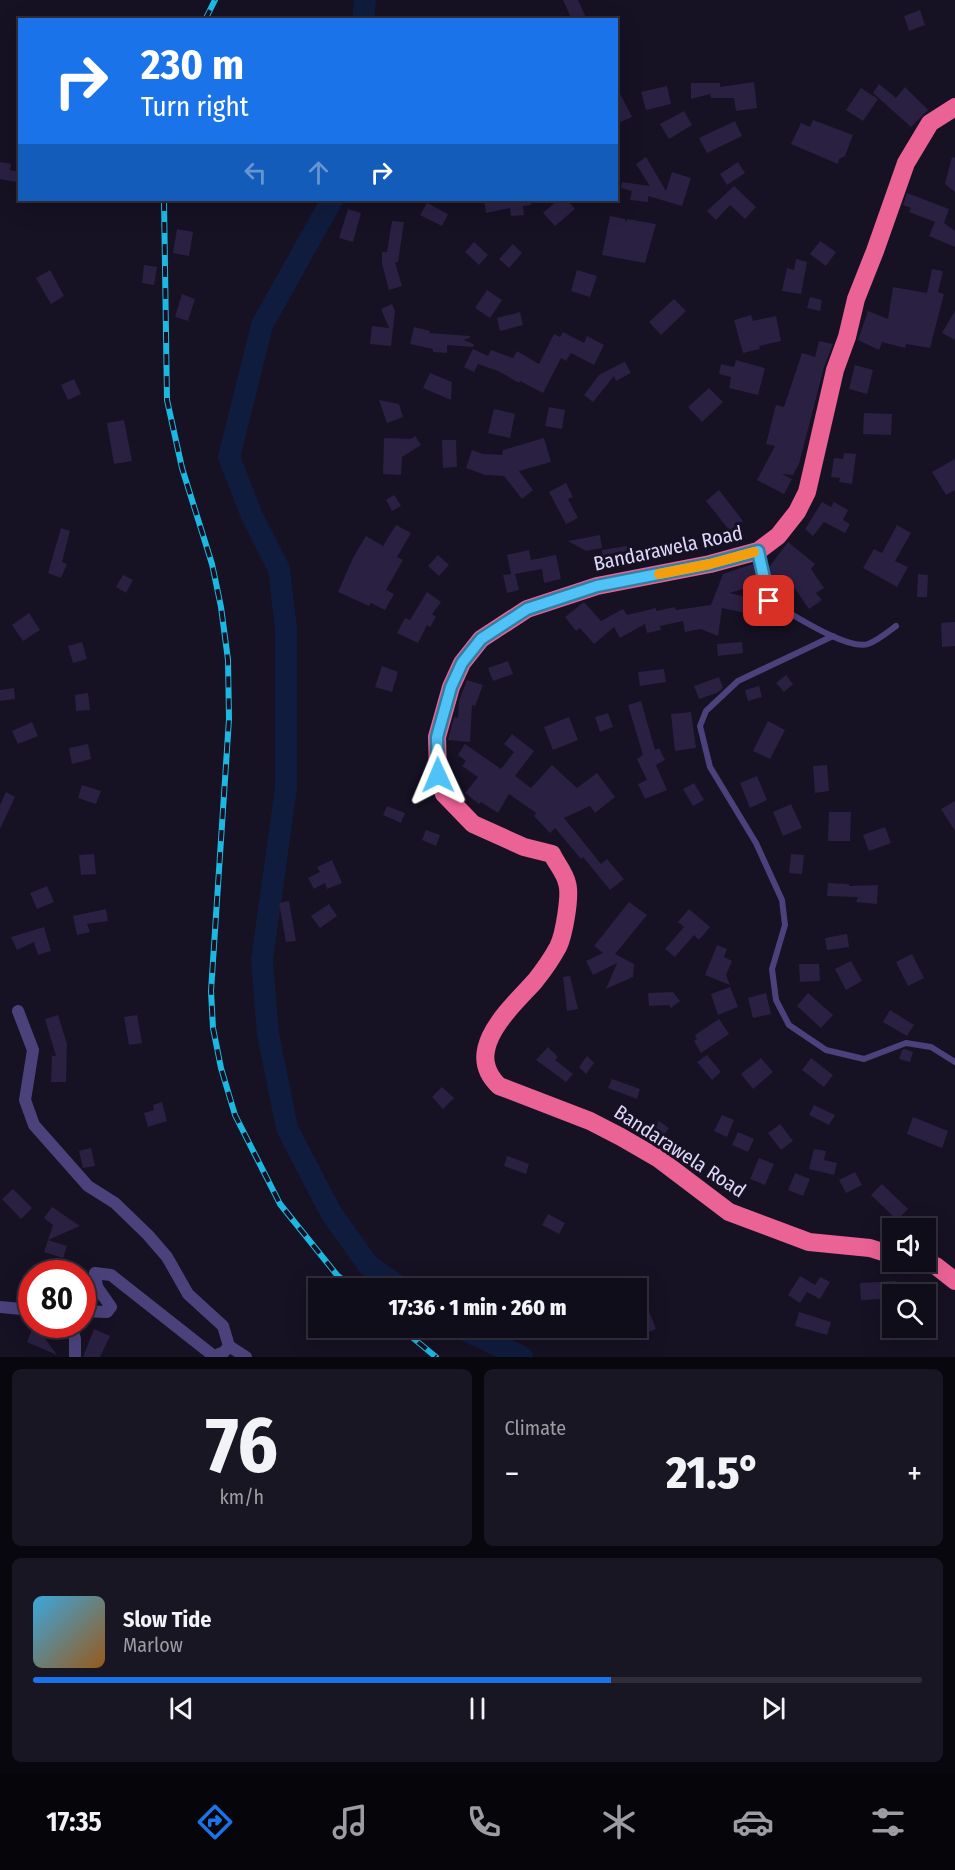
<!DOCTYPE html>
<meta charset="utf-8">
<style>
:root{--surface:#100d1a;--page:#191623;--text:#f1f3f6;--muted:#9c9ca2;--line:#302d39;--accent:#1a73e8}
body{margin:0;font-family:"Fira Sans Condensed",sans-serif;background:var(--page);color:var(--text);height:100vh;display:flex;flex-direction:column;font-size:22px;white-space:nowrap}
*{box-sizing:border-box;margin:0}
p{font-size:20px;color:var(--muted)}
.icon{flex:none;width:33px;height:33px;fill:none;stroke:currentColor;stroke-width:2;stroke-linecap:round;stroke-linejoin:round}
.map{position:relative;height:1357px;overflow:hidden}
.side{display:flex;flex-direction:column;gap:12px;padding:12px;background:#09070e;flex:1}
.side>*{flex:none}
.top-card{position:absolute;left:18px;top:18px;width:600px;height:183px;border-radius:0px;box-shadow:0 6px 24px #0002,0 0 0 2px var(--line);background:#1a73e8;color:#fff;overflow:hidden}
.tools{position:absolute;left:882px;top:1218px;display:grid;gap:12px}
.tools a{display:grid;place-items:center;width:54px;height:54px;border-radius:0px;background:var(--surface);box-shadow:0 6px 24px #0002,0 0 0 2px var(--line);font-size:30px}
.speed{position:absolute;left:18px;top:1260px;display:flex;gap:12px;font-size:30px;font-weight:700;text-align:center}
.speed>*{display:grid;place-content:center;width:78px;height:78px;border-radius:50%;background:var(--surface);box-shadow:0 6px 24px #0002,0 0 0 2px var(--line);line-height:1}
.speed .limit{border:9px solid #d22;background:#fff;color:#111}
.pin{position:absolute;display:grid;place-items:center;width:51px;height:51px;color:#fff;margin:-26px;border-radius:12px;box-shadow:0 3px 9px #0006}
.me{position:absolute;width:66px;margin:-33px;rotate:359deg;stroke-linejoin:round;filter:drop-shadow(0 0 4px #0008)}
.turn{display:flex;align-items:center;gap:21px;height:126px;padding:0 24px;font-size:27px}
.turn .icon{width:78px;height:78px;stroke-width:2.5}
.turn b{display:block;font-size:42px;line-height:51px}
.lanes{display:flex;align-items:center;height:57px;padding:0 24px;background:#0003;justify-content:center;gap:30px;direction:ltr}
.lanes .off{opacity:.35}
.big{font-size:45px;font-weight:800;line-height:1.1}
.side .card{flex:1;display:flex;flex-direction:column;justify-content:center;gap:9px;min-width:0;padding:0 21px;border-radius:9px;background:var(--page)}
.side .dial{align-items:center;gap:0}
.dial b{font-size:78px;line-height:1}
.song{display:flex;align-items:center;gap:18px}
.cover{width:72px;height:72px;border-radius:9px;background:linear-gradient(135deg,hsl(200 70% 55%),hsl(30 70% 35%))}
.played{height:6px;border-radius:3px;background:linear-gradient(90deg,var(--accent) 65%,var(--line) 65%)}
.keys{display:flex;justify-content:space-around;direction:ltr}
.heat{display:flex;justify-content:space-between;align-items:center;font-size:33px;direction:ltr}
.side .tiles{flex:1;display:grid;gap:12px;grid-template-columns:1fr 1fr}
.card:last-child{grid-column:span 2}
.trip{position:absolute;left:308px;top:1278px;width:339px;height:60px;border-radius:0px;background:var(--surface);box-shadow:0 6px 24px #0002,0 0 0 2px var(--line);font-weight:800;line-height:60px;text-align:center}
.tab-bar{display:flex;height:96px;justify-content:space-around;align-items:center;background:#06050a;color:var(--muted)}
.tab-bar .icon{width:42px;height:42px}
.tab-bar .on{color:var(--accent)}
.tab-bar b{font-size:27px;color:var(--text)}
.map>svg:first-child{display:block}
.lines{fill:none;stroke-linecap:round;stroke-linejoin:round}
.river{stroke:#101c3d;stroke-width:22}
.building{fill:#2a2042}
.lane{stroke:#4b427c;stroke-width:6}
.street{stroke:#4b427c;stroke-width:12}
.highway{stroke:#eb6295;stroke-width:18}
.rail-casing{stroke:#1db8e1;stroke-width:6}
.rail{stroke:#161123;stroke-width:4;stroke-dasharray:11;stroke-linecap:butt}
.route-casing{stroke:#337fa1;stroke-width:15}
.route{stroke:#4fc3f7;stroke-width:10}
.slow{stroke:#f59e0b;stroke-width:10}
.labels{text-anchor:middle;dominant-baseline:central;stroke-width:6;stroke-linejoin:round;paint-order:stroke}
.street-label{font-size:20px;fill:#e0d8fa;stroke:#161123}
</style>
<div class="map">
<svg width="955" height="1357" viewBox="0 0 955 1357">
<rect width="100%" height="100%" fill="#161123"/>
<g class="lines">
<g class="river">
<path d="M363,20L365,0"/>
<path d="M332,200L262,325L229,457L252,516L279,569L286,629V788L262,960L268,1034L287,1128L331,1213L368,1265L401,1288"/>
<path d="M461,1328L522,1357"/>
</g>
</g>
<g class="building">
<path d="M563,0H578L587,20H572Z"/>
<path d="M920,10L925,25L909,31L904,16Z"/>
<path d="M754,82L757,108L736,111L734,98H711L710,94L691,99V83H720V87Z"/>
<path d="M879,84L896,98L905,87L928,110L911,127L873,93Z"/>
<path d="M616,86L632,117L616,124Z"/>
<path d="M667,86L671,104L646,110L641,92Z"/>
<path d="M861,88L878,99L863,121L846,110Z"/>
<path d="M684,111L692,125L669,139L660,124Z"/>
<path d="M813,120L853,135L845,156L839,159L838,164L791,144L801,123L810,127Z"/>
<path d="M735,121L742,136L707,153L699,138Z"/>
<path d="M646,157L666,191L672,172L691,178L682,206L648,196V202L630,200L632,191L621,188L622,182L650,186L636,164Z"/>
<path d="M952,157L955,158V192L945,184Z"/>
<path d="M0,162L11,164L10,170L19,172L17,182L0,179Z"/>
<path d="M738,162L745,173L727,185L720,174Z"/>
<path d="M734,186L756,207L745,219L730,205L716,220L707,211Z"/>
<path d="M907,193L949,209L944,223L955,231V247L929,236L935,222L909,212L911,208L903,205Z"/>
<path d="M484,200H530L531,205L523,206L524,215L511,216L510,208L486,213Z"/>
<path d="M558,200H567L575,209L555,226L543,213Z"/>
<path d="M427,203L448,214L442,226L420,215Z"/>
<path d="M348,209L361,213L353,242L339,238Z"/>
<path d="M610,216L625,219L627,222V219L656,224L645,263L602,255Z"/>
<path d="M392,221L404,222L398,262H395L402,286L389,290L382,264V252H387Z"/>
<path d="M177,229L193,232L189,256L173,253Z"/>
<path d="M820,241L836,252L826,266L810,254Z"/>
<path d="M474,242L488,255L479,265L465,252Z"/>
<path d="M513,244L522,253L509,268L499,259Z"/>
<path d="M796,259L807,262L801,294L782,291L787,268L794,270Z"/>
<path d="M144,265L157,267L154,285L142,283Z"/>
<path d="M932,269L943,271L938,292L944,294L930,348L906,344L905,348L882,342L879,350L858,340L868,311L888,319L893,287L927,293Z"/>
<path d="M50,270L64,296L51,304L36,278Z"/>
<path d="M577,270L597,276L590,297L571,291Z"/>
<path d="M487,290L502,300L490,318L475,308Z"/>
<path d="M182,294L195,299L188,321L175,317Z"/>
<path d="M810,297L822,300L820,311L807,308Z"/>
<path d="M674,299L686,311L661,335L649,322Z"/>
<path d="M392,304L395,311L391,346L370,344L372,326L389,328L381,309Z"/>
<path d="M955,311V340L942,333Z"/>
<path d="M520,312L523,325L500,331L497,318Z"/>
<path d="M751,315L753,321L776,316L781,341L759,346L760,349L743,353L734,320Z"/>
<path d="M414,327L430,331L429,333L470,336V338L463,340L474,344L473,347L447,345V353L433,352V349L410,344Z"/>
<path d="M563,332L584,343L587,336L604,345L594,365L571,353L566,361L561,358L543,393L520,381L519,383L498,371L478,364L474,372L464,367L473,349L488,356L491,350L513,358L517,351L539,364L554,334L560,337Z"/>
<path d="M819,341L833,344L824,367L799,464L793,475L782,474L792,479L784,494L757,480L775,446L766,444L776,405L784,407L802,353L815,357Z"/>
<path d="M736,360L765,368L758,395L729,388L731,377L719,374L721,364L734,367Z"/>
<path d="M626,361L625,362L631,373L616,381L614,376L593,402L584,395L599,375Z"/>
<path d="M855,365L873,370L867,394L849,389Z"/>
<path d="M430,373L452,382L451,400L423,388Z"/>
<path d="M74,379L81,394L68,400L61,385Z"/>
<path d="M709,388L723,402L702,422L688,407Z"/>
<path d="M379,400L399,404L403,417L387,423Z"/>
<path d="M549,407L565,410L562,429L545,426Z"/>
<path d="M494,409L515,414L510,438L488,433Z"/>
<path d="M864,413L892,414L891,435L863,434Z"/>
<path d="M124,420L132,461L114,464L107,423Z"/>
<path d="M415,436L421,445L402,457L401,475L383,474L384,438L411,439Z"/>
<path d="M544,438L551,462L519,471L533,490L522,499L504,476L485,475L466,468L472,450L483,454L502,455L503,450Z"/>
<path d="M442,440H456L457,467L443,468Z"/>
<path d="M844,453L856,454L852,484L839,482L840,478L831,477L834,458L843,459Z"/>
<path d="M955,459V490L946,495L932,472Z"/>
<path d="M566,483L573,497L568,499L578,518L566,524L549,492Z"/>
<path d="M719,490L743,521L730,531L706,501Z"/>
<path d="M394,495L401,506L392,511L386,500Z"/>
<path d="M822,502L831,507L834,502L848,510L843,520L850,524L845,533L824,522L813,536L805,529Z"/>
<path d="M396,525L411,533L397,557L403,560L386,590L394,594L385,610L371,603L369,606L338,592L353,558L366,536L383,546Z"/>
<path d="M897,525L911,533L895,561L908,567L897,587L863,568L874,549L882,553Z"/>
<path d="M61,528L70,531L62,562L67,564L61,578L48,573Z"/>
<path d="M600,535L602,548L586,551L568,541Z"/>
<path d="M788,542L815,564L811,569L824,588L816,593L822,600L809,609L791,583L787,588L768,574L767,570Z"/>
<path d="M627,546L629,559L603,563L602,550Z"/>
<path d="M529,550L531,560L556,555L561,579L544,583L542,569L515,574L519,590L507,593L503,575L511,574L507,555Z"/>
<path d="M438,555L449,565L439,576L428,566Z"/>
<path d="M753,564L758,585L729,593L758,599L755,615L722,608L718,636L701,629L685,632L683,621L660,626L661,630L647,633L645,624L620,638L614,627L594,644L580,628L576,631L565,617L584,602L601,621L623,609L627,615L656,608V611L675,607L676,610L711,605L723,574Z"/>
<path d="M918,574L928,575L927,597H917Z"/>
<path d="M123,575L133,580L126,593L116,587Z"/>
<path d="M427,592L441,602L432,614L436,617L430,627L427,625L418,643L397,633L405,618L410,620Z"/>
<path d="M29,613L40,630L23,641L12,625Z"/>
<path d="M955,622V646L942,647L941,623Z"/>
<path d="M82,642L87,659L73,663L68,646Z"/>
<path d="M742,642L743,653L718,656L717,644Z"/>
<path d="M508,661L513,674L493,681L488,668Z"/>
<path d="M382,666L398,672L392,692L375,687Z"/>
<path d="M664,669L666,682L640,686L638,672Z"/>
<path d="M786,675L793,684L784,692L776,683Z"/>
<path d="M719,677L723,688L717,693L699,699L694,686Z"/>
<path d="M467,680L483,685L475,706L472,705L470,742L448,740L454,717L458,718L459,701Z"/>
<path d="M759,686L762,697L748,701L745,690Z"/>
<path d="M14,688L15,699L0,701V690Z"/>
<path d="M88,693L90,710L76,711L75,695Z"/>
<path d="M641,701L655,750L659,748L665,760L656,765L667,790L645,799L638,784L647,780L637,759L643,755L628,705Z"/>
<path d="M691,712L696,748L675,751L671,714Z"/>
<path d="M608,713L613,727L600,732L595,717Z"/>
<path d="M569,717L578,740L553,750L544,727Z"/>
<path d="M768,721L785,730L770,759L753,751Z"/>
<path d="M32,722L38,736L18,744L12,731Z"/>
<path d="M512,734L534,751L515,776L531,788L552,765L577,788L597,773L615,797L595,813L590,806L564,818L601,864L607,859L624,879L610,890L583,857L581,859L555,828L550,833L534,816L536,813L509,794L498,813L481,802L479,804L465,793L478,777L462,766L466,761L458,755L465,744L501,769L514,752L504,744Z"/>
<path d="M88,744L91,759L72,764L69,748Z"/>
<path d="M827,765L829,791L815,793L813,766Z"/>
<path d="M757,776L767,800L750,808L740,783Z"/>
<path d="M694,783L704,800L693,806L683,789Z"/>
<path d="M82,785L101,791L96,804L78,798Z"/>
<path d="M6,792L15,797L0,829V805Z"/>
<path d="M955,801V831L941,809Z"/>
<path d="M791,804L802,828L783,836L773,812Z"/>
<path d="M387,806L405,813L401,823L383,815Z"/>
<path d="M829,812H851L850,841H828Z"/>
<path d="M885,827L891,843L869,851L863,835Z"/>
<path d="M426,830L440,835L436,846L422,840Z"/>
<path d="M94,854L96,874L81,875L79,855Z"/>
<path d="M791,854L804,855L802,874L789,873Z"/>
<path d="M332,860L342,883L327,889L325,883L314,889L308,878L320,872L317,867Z"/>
<path d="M828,883L849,884V886L878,885L877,904L856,902L858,897L827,896Z"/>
<path d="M47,886L54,902L37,909L30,893Z"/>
<path d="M289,901L296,941L286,942L279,903Z"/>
<path d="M629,902L647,915L615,954L634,964L633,977L606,989L617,963L593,975L586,961L603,953L594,946Z"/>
<path d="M329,904L337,916L320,928L311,916Z"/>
<path d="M106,909L108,921L87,924L90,932L77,935L73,916Z"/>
<path d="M689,909L710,927L699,940L694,935L675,957L665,949L684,927L678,922Z"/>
<path d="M44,927L51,951L38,955L34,942L17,950L11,937Z"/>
<path d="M847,934L849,947L827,950L825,938Z"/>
<path d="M717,945L727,949L724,957L732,961L726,975L730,985L705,975Z"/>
<path d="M912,954L924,978L908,986L896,962Z"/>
<path d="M851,961L862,981L846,990L835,969Z"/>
<path d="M799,964H819L820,981L800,982Z"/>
<path d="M570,976L578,1009L567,1011L563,977Z"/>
<path d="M730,987L738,1007L718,1015L711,994Z"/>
<path d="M673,992L680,1001L671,1008L669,1005L649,1006L648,993Z"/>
<path d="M766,993L771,1014L753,1018L748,998Z"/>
<path d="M808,993L833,1015L821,1028L797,1006Z"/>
<path d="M890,1010L914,1025L907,1036L883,1022Z"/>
<path d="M58,1015L67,1044L66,1082H51L52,1056H56L45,1019Z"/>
<path d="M137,1015L142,1043L129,1045L124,1017Z"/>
<path d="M719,1019L729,1034L701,1053L694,1041L697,1039L695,1035Z"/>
<path d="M548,1047L558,1057L555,1060L573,1074L566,1082L536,1060Z"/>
<path d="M905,1049L913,1052L910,1062L899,1059L902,1050Z"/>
<path d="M707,1055L721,1072L712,1080L697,1062Z"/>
<path d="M587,1056L594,1063L586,1074L579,1067Z"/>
<path d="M761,1058L773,1072L753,1089L741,1074Z"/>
<path d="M811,1058L833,1075L824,1087L802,1070Z"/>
<path d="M612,1079L640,1089L637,1099L608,1088Z"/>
<path d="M442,1087L454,1098L443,1109L432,1097Z"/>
<path d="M162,1102L167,1121L148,1127L144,1113L154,1110L153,1105Z"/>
<path d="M814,1105L835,1115L829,1125L809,1115Z"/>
<path d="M722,1115L734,1120L727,1137L714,1131Z"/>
<path d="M913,1117L948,1131L942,1148L907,1134Z"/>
<path d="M659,1121L669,1128L660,1140L650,1133Z"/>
<path d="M780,1124L793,1141L781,1150L768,1133Z"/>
<path d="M738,1132L754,1139L748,1152L732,1145Z"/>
<path d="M91,1148L95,1166L83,1168L79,1151Z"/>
<path d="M814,1149L826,1151L824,1160L837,1163L834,1175L809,1169Z"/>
<path d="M507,1156L529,1164L526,1174L504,1166Z"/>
<path d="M759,1158L774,1164L765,1185L750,1179Z"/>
<path d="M855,1172L862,1185L846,1193L839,1180Z"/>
<path d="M795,1173L810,1179L803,1196L788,1190Z"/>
<path d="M882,1184L908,1209L897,1220L871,1195Z"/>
<path d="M13,1189L32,1208L21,1219L2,1199Z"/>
<path d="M52,1207L80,1226L48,1240L53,1225L44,1218Z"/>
<path d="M548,1214L565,1223L559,1234L542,1225Z"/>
<path d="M48,1240L67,1246L63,1258L44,1252Z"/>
<path d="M800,1276L815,1285L820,1277L830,1282L820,1299L807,1292L800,1303L788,1295Z"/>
<path d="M896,1281L897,1293L882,1294L883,1299L861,1300L860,1283Z"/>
<path d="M636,1290L645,1310L648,1309L656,1329L636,1337Z"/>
<path d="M799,1312L831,1322L827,1335L795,1326Z"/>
<path d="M33,1327L46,1332L44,1337L57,1355L27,1342Z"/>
<path d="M94,1329L110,1336L100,1357H83Z"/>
</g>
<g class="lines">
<g class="lane">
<path d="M758,554L769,601C789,612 847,651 868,644C877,641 888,632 896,626"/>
<path d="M833,636L738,681L706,711L700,726L710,767L756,843L782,900L785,925L772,969L776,1000L789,1025L826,1050L864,1059L906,1043L931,1047L955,1062"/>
</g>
<g class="street">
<path d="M18,1011L33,1050L25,1100L34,1125L88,1186L115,1203L148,1235L167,1257L188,1294L223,1326L229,1346L224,1352L214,1356"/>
<path d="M0,1307L32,1310"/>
<path d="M82,1311L107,1312L111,1307L97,1287L95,1273L111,1275L215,1357"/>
<path d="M71,1324L75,1339V1357"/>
<path d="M229,1346L246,1357"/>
</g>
<g class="highway">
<path d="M892,1255L870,1248L809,1242L729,1212L659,1159L621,1137L590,1121L499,1086C461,1050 512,1007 535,981C543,971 552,958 558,947C564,935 571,895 567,883C565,873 556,863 552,854L524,847L473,824L444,794L438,775L437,737L451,687L462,663L481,639L527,609L597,586L710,564L758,551L778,536L797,512L807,492L835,370L847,337L856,299L875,251L906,163L930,123L955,107"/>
<path d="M918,1262L936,1266L955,1281"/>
</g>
<g class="rail-casing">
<g id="rail">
<path d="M205,20L215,0"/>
<path d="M164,200L167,400L182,468L212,564L221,607L228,660L229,719L211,991L213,1028L221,1068L235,1115L280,1204L337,1275L353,1288"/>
<path d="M401,1328L436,1357"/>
</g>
</g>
<use href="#rail" class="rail"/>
</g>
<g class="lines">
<g class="route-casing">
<path id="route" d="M438,775L437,737L451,687L462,663L481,639L527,609L597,586L710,564L758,551L769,601"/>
</g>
<use href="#route" class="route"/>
<path class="slow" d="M659,574L710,564L754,552"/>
</g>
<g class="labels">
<g class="street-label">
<text transform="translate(668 548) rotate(-12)">Bandarawela Road</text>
<text transform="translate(680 1151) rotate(33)">Bandarawela Road</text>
</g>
</g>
</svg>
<div class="tools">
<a><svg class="icon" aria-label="sound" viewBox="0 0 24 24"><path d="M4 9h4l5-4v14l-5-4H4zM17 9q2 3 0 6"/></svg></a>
<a><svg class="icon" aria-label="search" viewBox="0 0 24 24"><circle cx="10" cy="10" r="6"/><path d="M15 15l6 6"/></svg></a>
</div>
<div class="speed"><div class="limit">80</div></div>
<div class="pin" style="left:769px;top:601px;background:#d93025"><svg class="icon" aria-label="arrive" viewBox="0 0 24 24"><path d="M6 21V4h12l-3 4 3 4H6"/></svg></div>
<svg class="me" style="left:438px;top:775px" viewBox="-20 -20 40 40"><path d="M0-17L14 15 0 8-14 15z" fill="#4fc3f7" stroke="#fff" stroke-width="4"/></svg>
<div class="trip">17:36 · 1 min · 260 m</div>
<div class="top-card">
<div class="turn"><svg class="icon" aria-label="right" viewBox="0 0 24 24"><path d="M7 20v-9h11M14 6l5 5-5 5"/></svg><div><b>230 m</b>Turn right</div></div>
<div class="lanes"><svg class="icon off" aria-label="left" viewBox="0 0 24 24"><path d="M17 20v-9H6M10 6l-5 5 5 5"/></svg><svg class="icon off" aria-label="ahead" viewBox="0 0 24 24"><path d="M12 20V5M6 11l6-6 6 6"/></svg><svg class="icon" aria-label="right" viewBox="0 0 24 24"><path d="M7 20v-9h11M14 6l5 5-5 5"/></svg></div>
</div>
</div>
<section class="side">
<div class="tiles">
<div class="card dial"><b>76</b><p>km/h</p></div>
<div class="card"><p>Climate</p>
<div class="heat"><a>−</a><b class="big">21.5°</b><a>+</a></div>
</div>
<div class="card">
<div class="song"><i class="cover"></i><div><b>Slow Tide</b><p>Marlow</p></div></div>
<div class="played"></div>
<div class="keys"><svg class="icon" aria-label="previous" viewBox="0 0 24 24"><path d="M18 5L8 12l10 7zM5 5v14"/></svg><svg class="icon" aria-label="pause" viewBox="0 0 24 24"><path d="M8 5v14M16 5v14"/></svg><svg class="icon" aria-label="next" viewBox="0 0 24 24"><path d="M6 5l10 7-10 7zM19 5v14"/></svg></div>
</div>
</div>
</section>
<nav class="tab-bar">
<b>17:35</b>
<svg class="icon on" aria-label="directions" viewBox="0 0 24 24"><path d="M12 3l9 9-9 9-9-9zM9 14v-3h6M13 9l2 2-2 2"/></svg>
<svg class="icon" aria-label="music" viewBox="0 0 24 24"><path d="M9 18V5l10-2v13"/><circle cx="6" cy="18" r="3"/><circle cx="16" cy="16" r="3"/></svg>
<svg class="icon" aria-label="phone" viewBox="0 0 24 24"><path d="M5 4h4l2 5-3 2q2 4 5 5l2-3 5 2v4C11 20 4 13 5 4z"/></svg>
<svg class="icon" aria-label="climate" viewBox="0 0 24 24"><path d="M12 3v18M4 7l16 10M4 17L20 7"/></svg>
<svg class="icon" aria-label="car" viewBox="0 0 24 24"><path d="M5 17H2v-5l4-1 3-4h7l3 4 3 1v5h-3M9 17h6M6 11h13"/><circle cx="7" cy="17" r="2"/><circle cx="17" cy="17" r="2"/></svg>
<svg class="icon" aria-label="filters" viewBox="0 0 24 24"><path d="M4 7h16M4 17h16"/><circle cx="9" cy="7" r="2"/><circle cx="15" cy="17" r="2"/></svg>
</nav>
